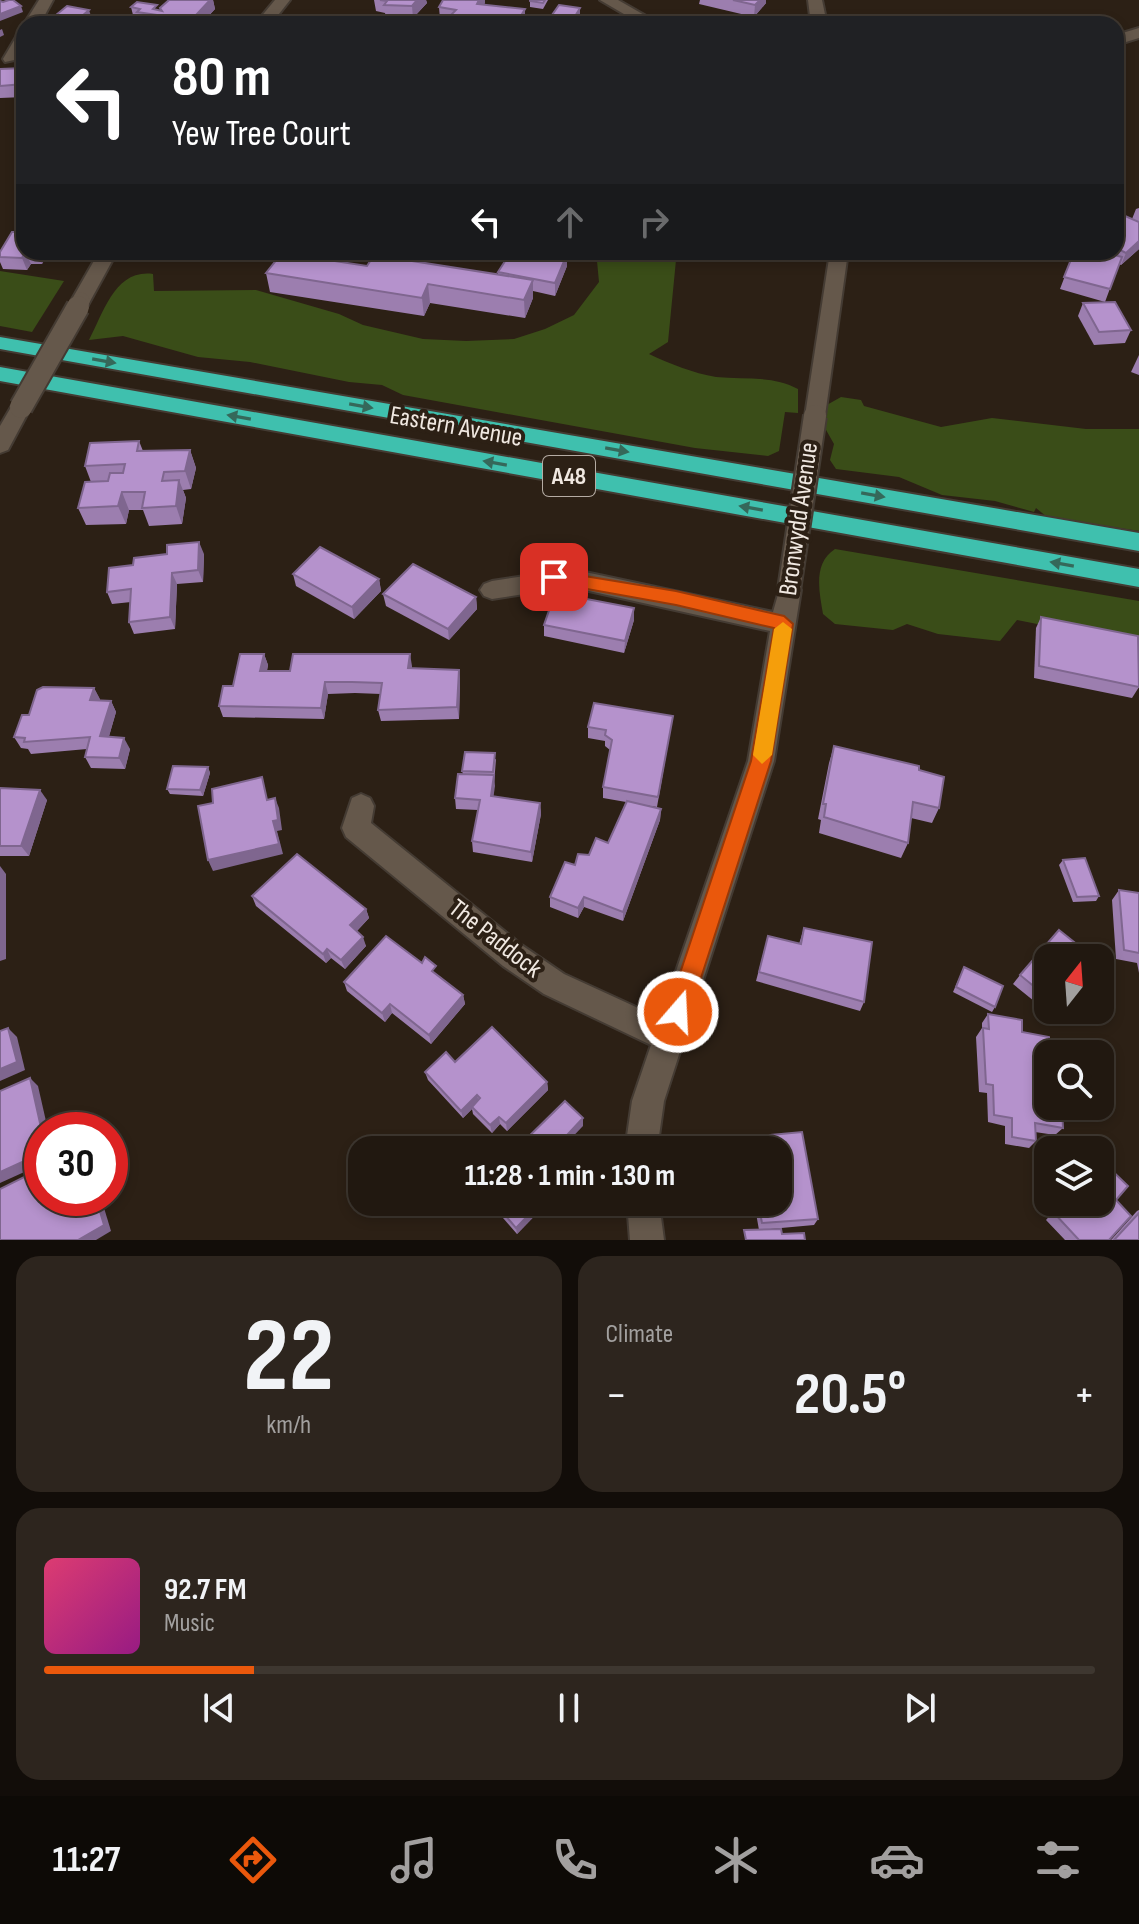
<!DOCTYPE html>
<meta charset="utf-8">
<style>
:root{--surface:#211810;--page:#2d251e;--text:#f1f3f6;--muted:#a2a09f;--line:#3e3730;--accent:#ea580c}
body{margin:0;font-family:"Sofia Sans Condensed",sans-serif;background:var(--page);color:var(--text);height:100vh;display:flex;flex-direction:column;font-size:30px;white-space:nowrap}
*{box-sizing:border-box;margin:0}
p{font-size:26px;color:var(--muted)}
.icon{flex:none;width:44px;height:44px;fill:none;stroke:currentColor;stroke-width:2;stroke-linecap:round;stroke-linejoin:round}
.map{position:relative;height:1240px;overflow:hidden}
.panel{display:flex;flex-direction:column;gap:16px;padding:16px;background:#120d09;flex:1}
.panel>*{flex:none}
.top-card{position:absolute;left:16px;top:16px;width:1108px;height:244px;border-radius:24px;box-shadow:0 4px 12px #0003,0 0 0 2px var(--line);background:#202124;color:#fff;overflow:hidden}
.needle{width:52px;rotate:17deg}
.buttons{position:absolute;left:1034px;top:944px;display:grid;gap:16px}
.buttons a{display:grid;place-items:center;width:80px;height:80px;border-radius:16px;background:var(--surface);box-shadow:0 4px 12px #0003,0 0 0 2px var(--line);font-size:40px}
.speed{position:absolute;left:24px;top:1112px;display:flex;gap:16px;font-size:40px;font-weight:700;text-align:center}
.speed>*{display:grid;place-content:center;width:104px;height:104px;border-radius:50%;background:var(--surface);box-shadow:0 4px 12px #0003,0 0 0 2px var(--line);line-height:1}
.speed .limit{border:12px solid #d22;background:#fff;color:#111}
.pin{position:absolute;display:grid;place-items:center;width:68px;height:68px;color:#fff;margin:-34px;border-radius:16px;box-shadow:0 4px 12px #0006}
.me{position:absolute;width:88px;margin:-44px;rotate:19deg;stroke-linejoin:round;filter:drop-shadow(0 0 6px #0008)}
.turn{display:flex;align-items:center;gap:28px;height:168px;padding:0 24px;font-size:36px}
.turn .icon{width:104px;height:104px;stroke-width:2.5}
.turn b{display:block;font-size:56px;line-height:68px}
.lanes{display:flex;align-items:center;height:76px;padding:0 24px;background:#0003;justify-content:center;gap:40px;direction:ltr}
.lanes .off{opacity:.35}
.big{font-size:60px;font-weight:700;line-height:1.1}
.panel .widget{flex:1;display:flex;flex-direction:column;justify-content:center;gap:12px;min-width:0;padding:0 28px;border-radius:24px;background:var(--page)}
.panel .dial{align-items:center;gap:0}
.dial b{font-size:104px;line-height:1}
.song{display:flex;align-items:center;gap:24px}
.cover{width:96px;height:96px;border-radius:12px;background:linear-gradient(135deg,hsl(340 70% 55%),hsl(310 70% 35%))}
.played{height:8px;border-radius:4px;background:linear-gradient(90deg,var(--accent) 20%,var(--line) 20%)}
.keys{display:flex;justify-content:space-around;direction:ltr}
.heat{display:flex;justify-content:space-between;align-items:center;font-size:44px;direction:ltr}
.panel .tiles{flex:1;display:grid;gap:16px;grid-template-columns:1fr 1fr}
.widget:last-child{grid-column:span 2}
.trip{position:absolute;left:348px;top:1136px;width:444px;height:80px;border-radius:24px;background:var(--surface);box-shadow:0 4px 12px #0003,0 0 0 2px var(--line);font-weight:700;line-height:80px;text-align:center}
.menu{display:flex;height:128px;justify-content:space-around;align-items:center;background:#0d0a06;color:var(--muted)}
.menu .icon{width:56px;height:56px}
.menu .current{color:var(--accent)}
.menu b{font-size:36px;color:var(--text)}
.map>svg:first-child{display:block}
.green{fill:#3a4d18}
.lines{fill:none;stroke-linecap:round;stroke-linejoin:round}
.street-casing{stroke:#443b33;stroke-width:4}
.highway-casing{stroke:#443b33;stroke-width:4}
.street{fill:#65584b;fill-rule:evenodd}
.highway{fill:#3fc0ae;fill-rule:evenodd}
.street-bridge-far1-casing{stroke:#443b33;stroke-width:20;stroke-linecap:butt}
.street-bridge-casing{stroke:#443b33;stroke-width:26;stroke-linecap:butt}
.street-bridge-far1{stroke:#65584b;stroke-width:17}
.street-bridge{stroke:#65584b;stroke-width:22}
.wall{fill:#9c7eaf}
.shaded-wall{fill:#7f668f}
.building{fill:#b592cc;stroke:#7f668f;stroke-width:2}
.oneway{fill:#35685a}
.route{fill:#ea580c;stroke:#983908;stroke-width:2}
.slow{fill:#f59e0b}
.labels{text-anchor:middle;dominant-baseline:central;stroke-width:8;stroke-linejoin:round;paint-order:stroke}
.shield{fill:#2c2015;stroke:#b5aca4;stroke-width:2}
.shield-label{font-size:24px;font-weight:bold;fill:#f0e8e1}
.street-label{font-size:26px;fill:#f0e8e1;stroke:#2c2015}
</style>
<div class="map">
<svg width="1139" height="1240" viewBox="0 0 1139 1240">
<rect width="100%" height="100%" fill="#2c2015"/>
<g class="green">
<path d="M588,252H715L691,260H676L668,342L649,354C670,364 693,373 716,377C744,380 773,375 798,389V413L785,412L779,451L768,456L695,448L403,395L382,385L349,382L250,362L198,357L123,336L89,340C104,312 115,269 153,274L154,291L256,290L339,314L363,325L423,339L466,341L514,339L545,329L574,315L599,282L597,261Z"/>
<path d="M0,271L64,281L32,332L0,326Z"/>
<path d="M841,397L861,400L864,406L941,427L992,418L1086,429H1139V531L1047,517L1036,508L1034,512L995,501L942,495L899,477L836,469L830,460L834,444L821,421L825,406Z"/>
<path d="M835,549L1139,601V650L1123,641L1017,620L1000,641L938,634L907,624L893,630L835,624L823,614C819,591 813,563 835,549Z"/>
</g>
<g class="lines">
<g class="street-casing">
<g id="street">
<path d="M39,0H53L40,24H24Z"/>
<path d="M275,0H290L271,24H255Z"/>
<path d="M600,0H618L660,24H641Z"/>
<path d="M808,0H822L827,24H811Z"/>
<path d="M1139,28V38L1116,45V35Z"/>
<path d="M24,30V49L19,59L5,62L3,59L19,32Z"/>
<path d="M99,252H117L88,305H74L71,301Z"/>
<path d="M830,252H848L825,416L815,423L805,416Z"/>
<path d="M21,400L31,407L8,450L0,453V426L14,402Z"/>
<path d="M571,569L773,612L781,584H797L801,590L774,761L664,1101L657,1150H625L632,1101L651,1045L544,994L503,966L346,837L342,828L352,798L361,794L370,798L374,806L371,823L523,946L564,974L660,1018L748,761L770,631L571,587L492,599L484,596L480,590L484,584L492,581Z"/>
<path d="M627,1202H659L664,1240H630Z"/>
</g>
</g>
<g class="highway-casing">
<g id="highway">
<path d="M0,337L1139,533V551L0,349Z"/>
<path d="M0,367L1139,569V587L0,381Z"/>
</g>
</g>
<use href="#street" class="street"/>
<use href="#highway" class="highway"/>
<g class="street-bridge-far1-casing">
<path id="street-bridge-far1" d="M77,309L81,301"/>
</g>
<g class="street-bridge-casing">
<g id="street-bridge">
<path d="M21,407L78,307"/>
<path d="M789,590L815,416"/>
</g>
</g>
<use href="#street-bridge-far1" class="street-bridge-far1"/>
<use href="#street-bridge" class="street-bridge"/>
</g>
<g class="wall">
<path d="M169,0H213L215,9L203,22L204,24H140L139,20L134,19L131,7L161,10L160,8Z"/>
<path d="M374,0H426L427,3L413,18L386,17L385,13L376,11Z"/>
<path d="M461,0H485L484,5L525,20L523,24H446V20L440,19L439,7Z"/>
<path d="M530,0H548L543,9L530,7Z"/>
<path d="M700,0H766V3L754,17L699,4Z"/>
<path d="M580,14L577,20H552V15Z"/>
<path d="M56,15L91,16L81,24H60Z"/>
<path d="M24,68V97L0,98V69Z"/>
<path d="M1139,208V249L1121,265L1119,264L1105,302L1060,289L1074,252H1116V212L1132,219L1136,209Z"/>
<path d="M24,210V230L19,217Z"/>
<path d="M0,252H49L42,264H31L27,270L3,269L0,262Z"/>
<path d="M367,266L498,274V272L567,266L555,296L533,291V298L525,318L430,303L424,316L270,292L266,273Z"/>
<path d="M1083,303L1131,330L1125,343L1094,345L1078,316Z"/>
<path d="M1139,355V375L1131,372Z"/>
<path d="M139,441L143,451L190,450L196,468L191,489L183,490L186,498L182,524L149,526L143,510H129L126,524L86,525L78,508L91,482L85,466Z"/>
<path d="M204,554L203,582L177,584L175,629L134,634L129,622L131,602L112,604L107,592L133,565Z"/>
<path d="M293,574L379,579L381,591L354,619L296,586Z"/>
<path d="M383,594L476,597L477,609L449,640L386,606Z"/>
<path d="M634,608V620L624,653L544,636V625Z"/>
<path d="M1041,617L1139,687L1132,698L1034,678L1036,628Z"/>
<path d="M264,654L268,665L267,671L412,666L411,669L459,670L460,681L459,719L381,721L378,710L381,694L355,693L328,694L324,719L223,717L219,706L233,686Z"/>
<path d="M94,688L100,700L111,701L116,712L109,736L130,749L125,769L91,768L85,757L87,749L31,754L28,749L21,748L14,737L29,715Z"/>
<path d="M673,716L657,807L644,805L661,809L660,820L623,921L584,907L578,918L550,907V897L575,865L608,843L626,802L603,798V787L610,750L605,746V741L588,738V727Z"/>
<path d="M834,746L919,770L939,808L932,823L911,818L908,843L901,858L819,833L821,820L818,819L829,763Z"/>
<path d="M496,759L493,797L540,803L541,814L532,862L473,852L472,841L478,810L456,809L455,798L463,774L462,771Z"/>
<path d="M208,767L210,773L203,796L170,794L167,789Z"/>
<path d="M0,788L47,800L29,856H0Z"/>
<path d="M1063,860L1099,896L1096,901L1073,902L1059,865Z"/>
<path d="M1119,890L1139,893V973L1137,963L1116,959L1112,900Z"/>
<path d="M252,896L366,909L369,918L357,931L366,946L345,969L331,958L326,963L256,906Z"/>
<path d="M804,928L864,1002L860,1011L756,981L768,936L799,944Z"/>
<path d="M1048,958V1010H1062L1055,1018L1013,984L1020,975Z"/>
<path d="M964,967L995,1007L992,1012L953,992Z"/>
<path d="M438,975L463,995L465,1004L431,1044L392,1013L385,1022L347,991L344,982Z"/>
<path d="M988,1014L1022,1032L1050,1054L1063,1128L1055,1135L1035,1132L1036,1141L1029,1148L1005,1144V1126L988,1122L987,1093L979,1092L976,1037L982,1028V1023Z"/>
<path d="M455,1062L547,1082L548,1090L507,1131L500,1124L492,1133L473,1114L472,1109L463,1118L428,1080L425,1072Z"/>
<path d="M802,1132L818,1219L814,1225L759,1230L754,1202H778V1150H746L745,1144L748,1137Z"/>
<path d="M1048,1180V1202H1100L1109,1240H1065L1046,1220L1053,1212L1035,1194Z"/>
<path d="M489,1202H548L517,1234Z"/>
<path d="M1139,1210V1240H1111L1137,1211Z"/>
</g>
<g class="shaded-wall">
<path d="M210,0H213L215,9L203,22L204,24H197L196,15Z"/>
<path d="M417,0H426L427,3L413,18L412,6Z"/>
<path d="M479,0H485V3L478,16L477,4Z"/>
<path d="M760,0H766V3L754,17L755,5Z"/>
<path d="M21,6L23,12L0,21V14Z"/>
<path d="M580,8V14L574,24V18Z"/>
<path d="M525,9V20L523,24H516Z"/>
<path d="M89,10L91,16L81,24H75V22Z"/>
<path d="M2,29L4,35L0,37V30Z"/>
<path d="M1139,241V249L1121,265L1126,253Z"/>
<path d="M25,252L31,264L27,270L22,258Z"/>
<path d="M38,252H49L42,264Z"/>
<path d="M567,254V266L555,296V283Z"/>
<path d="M533,280V298L525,318L524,300Z"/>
<path d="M428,284L430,303L424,316L422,298Z"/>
<path d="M190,450L196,468L191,489L185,471Z"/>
<path d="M179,480L186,498L182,524L176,506Z"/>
<path d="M122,492L129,510L126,524L118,506Z"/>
<path d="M199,542L204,554L203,582L198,570Z"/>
<path d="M172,573L177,584L175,629L170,617Z"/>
<path d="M379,579L381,591L354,619L352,607Z"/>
<path d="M476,597L477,609L449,640L448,629Z"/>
<path d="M634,608V620L624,653L625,641Z"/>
<path d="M264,654L268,665L264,683L260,671Z"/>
<path d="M410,654L412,666L410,680L408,668Z"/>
<path d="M459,670L460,681L459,719L457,707Z"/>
<path d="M325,682L328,694L324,719L321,708Z"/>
<path d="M94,688L100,699L96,711L90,700Z"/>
<path d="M111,701L116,712L106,747L100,736Z"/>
<path d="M124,738L130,749L125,769L119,758Z"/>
<path d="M208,767L210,773L203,796L200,790Z"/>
<path d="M494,775L495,786L492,807L491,796Z"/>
<path d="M40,790L47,800L29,856L21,846Z"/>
<path d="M275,798L279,808L282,830L277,831L283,854L213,871L208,860L273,821Z"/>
<path d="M540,803L541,814L532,862L531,852Z"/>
<path d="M661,809L660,820L623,921V912Z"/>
<path d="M0,866L6,874V959L0,961Z"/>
<path d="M584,897V907L578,918V908Z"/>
<path d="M366,909L369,918L353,935L350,925Z"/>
<path d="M363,937L366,946L345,969L341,960Z"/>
<path d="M327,949L331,958L326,963L323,954Z"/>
<path d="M463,995L465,1004L431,1044L429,1035Z"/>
<path d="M390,1004L392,1013L385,1022L382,1013Z"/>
<path d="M8,1028L17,1037L25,1070L0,1081V1069Z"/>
<path d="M30,1078L38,1086L48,1130H42Z"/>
<path d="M547,1082L548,1090L507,1131L506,1123Z"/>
<path d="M477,1095L479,1103L472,1107V1109L463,1118L461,1111Z"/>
<path d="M499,1117L500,1124L492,1133L490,1125Z"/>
<path d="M583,1118V1126L560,1150H554Z"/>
<path d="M42,1153V1164L0,1183V1172Z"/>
<path d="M54,1198H60L64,1210L56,1204Z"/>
<path d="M96,1198H101L111,1231L96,1240H78Z"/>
<path d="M541,1202H548L517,1234L516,1228Z"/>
</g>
<g class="building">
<path d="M9,0H13L21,6L0,14V1L3,2Z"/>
<path d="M169,0H210L196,15L202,16L197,21L137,12L140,9L131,7L137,2L157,5L153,9L162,11L160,8Z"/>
<path d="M380,0H417L412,6L384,5L387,1Z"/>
<path d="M443,0H479L477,4L525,9L516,24H454L456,22L445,21L456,10L439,7Z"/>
<path d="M530,0H545L543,3L530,1Z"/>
<path d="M733,0H760L755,5Z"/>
<path d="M559,5L580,8L574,18L552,15Z"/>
<path d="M67,6L89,10L75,22L59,19L63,16L56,15Z"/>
<path d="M554,18L583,20L580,24H581H548Z"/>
<path d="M401,19L424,22L422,24H397Z"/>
<path d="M24,68V84L0,86V69Z"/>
<path d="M1116,212L1139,222V241L1126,253L1116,248Z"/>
<path d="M12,232H24V252H25L22,258L0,257V252Z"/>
<path d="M511,252H557L567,254L555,283L498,272Z"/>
<path d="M1074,252H1103L1122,257L1110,289L1064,277Z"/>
<path d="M282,253L367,266L374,255L533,280L524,300L428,284L422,298L266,273Z"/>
<path d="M1115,302L1131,330L1099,332L1083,303Z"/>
<path d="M139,441L137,451L190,450L185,471L164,472L162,481L179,480L176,506L142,508L145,492H122L118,506L78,508L85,482L108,481L110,473H123L125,464L85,466L90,443Z"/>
<path d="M199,542L198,570L172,573L170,617L129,622L131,589L107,592L109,568L133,565L134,558L167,554V545Z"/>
<path d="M320,547L379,579L352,607L293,574Z"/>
<path d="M413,564L476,597L448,629L383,594Z"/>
<path d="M555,593L634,608L625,641L544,625Z"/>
<path d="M1041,617L1138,636L1139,687L1039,666Z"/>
<path d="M240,654H264L260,671H290L293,654H410L408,668L459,670L457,707L378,710L382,683L352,682H325L321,708L219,706L223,686H233Z"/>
<path d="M43,687L94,688L90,700L111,701L100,736L124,738L119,758L85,757L90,737L24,742L25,738L14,737L22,715H29L37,690Z"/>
<path d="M594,703L673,716L658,797L603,787L612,740L605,735L606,730L588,727Z"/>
<path d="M834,746L919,766V770L944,777L939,808L913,802L908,843L824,817L826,804H823Z"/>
<path d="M465,752L495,753L493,772L462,771Z"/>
<path d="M173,766L208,767L200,790L167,789Z"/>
<path d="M458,774L494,775L491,796L540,803L531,852L472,841L480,800L455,798Z"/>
<path d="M262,777L267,800L275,798L278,820L273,821L279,844L208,860L198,806L213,803L212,789Z"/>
<path d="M0,788L40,790L21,846H0Z"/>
<path d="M627,801L661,809L623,912L584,897L578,908L550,897L565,862L575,865L578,854L589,855L596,838L608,843Z"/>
<path d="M297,854L366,909L350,925L363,937L341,960L327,949L323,954L252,896Z"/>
<path d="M1085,858L1099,896L1077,897L1063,860Z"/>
<path d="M1119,890L1139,893V953L1124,950Z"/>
<path d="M804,928L872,942L864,1002L759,972L768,936L801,944Z"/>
<path d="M1059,930L1094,958H1048V998L1020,975Z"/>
<path d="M386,936L422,963L425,957L436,966L432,971L463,995L429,1035L390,1004L382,1013L344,982Z"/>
<path d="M1100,963L1109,970L1100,982Z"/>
<path d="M964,967L1003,986L995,1007L956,987Z"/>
<path d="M988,1014L1022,1020V1032L1049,1037L1050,1054H1048V1106H1062L1063,1128L1035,1123L1036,1141L1012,1137V1118L994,1115L993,1085L986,1084L983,1028L989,1029Z"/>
<path d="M492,1027L547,1082L506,1123L499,1117L490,1125L472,1107L480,1098L477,1095L461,1111L425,1072L446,1052L455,1062Z"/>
<path d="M8,1028L17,1062L0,1069V1031Z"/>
<path d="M30,1078L42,1132V1153L0,1172V1091Z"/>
<path d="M565,1101L583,1118L554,1149L555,1150H515Z"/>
<path d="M802,1132L818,1219L762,1223L758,1202H778V1150H750L748,1137Z"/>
<path d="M1084,1144L1091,1150H1078Z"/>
<path d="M1100,1159L1128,1186L1116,1200L1131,1216L1109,1240H1079L1054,1213L1061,1206L1057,1202H1100Z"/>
<path d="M42,1168V1198H54L56,1204L70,1198H96L104,1225L78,1240H0V1189Z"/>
<path d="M1048,1181V1193L1042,1187Z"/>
<path d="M494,1202H541L516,1228Z"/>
<path d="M1139,1213V1240H1114Z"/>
<path d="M781,1229L782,1234L804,1233L805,1240H746L744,1230Z"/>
</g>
<defs><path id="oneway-solid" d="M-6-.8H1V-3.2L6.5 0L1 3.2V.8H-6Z" transform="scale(2)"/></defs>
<g class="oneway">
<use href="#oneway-solid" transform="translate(104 361) rotate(10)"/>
<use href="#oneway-solid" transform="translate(361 406) rotate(10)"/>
<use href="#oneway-solid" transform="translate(239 417) rotate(-170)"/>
<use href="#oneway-solid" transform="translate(617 450) rotate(10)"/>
<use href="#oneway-solid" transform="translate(495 463) rotate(-170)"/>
<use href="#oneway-solid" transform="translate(873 495) rotate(10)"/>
<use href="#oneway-solid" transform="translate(751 508) rotate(-170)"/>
<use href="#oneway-solid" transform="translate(1062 564) rotate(-170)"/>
</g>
<path class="route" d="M554,571L676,591L784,616L793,624L771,761L690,1012L686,1019L678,1023L670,1019L667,1012L751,761L774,628L676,605L548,582V573Z"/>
<path class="slow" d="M783,622L792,629L772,755L762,764L753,755L774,629Z"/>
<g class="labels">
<rect class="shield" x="543" y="456" width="52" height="40" rx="6"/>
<g class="shield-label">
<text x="569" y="476">A48</text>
</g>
<g class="street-label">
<text transform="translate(456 427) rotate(10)">Eastern Avenue</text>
<text transform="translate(799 519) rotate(-82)">Bronwydd Avenue</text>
<text transform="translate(495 939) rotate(38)">The Paddock</text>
</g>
</g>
</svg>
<div class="buttons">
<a><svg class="needle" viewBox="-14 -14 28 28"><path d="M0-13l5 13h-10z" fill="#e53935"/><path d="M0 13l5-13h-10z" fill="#a2a09f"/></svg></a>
<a><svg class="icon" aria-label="search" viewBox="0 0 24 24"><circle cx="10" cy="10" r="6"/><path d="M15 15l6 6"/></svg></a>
<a><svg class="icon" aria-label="layers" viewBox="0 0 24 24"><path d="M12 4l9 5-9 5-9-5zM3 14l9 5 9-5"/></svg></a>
</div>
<div class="speed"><div class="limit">30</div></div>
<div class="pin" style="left:554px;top:577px;background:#d93025"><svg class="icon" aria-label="arrive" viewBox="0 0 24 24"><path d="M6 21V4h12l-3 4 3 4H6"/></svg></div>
<svg class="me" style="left:678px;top:1012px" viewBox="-20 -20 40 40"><circle r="17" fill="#ea580c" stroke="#fff" stroke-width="3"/><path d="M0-11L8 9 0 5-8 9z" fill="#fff"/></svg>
<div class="trip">11:28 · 1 min · 130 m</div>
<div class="top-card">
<div class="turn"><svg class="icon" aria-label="left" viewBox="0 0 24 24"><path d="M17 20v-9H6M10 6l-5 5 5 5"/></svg><div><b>80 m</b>Yew Tree Court</div></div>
<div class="lanes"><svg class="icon" aria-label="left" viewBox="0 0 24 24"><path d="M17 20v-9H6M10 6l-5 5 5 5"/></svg><svg class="icon off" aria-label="ahead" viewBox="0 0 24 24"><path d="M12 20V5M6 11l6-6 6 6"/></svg><svg class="icon off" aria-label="right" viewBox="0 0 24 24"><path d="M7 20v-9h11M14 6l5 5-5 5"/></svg></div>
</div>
</div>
<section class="panel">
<div class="tiles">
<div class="widget dial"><b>22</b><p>km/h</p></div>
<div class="widget"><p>Climate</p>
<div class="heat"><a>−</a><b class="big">20.5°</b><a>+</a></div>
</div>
<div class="widget">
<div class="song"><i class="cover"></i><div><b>92.7 FM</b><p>Music</p></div></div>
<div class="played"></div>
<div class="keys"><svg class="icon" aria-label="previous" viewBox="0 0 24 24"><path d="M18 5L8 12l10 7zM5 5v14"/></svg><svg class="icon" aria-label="pause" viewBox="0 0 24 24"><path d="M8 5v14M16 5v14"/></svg><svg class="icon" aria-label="next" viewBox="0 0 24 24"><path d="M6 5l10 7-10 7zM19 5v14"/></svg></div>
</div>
</div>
</section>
<nav class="menu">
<b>11:27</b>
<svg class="icon current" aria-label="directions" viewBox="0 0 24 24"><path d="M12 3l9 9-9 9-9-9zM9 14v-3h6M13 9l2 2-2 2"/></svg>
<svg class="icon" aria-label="music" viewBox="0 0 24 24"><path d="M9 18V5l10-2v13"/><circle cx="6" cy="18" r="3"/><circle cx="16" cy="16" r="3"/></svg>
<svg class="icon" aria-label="phone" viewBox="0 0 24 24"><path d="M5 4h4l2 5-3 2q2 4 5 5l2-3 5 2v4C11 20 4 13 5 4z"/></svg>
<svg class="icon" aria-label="climate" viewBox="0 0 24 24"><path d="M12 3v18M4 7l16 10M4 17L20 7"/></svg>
<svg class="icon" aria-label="car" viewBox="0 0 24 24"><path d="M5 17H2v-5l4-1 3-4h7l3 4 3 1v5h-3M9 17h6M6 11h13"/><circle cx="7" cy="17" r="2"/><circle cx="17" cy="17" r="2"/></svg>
<svg class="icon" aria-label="filters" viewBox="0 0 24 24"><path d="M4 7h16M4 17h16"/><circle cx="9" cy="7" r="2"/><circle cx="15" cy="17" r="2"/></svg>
</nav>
